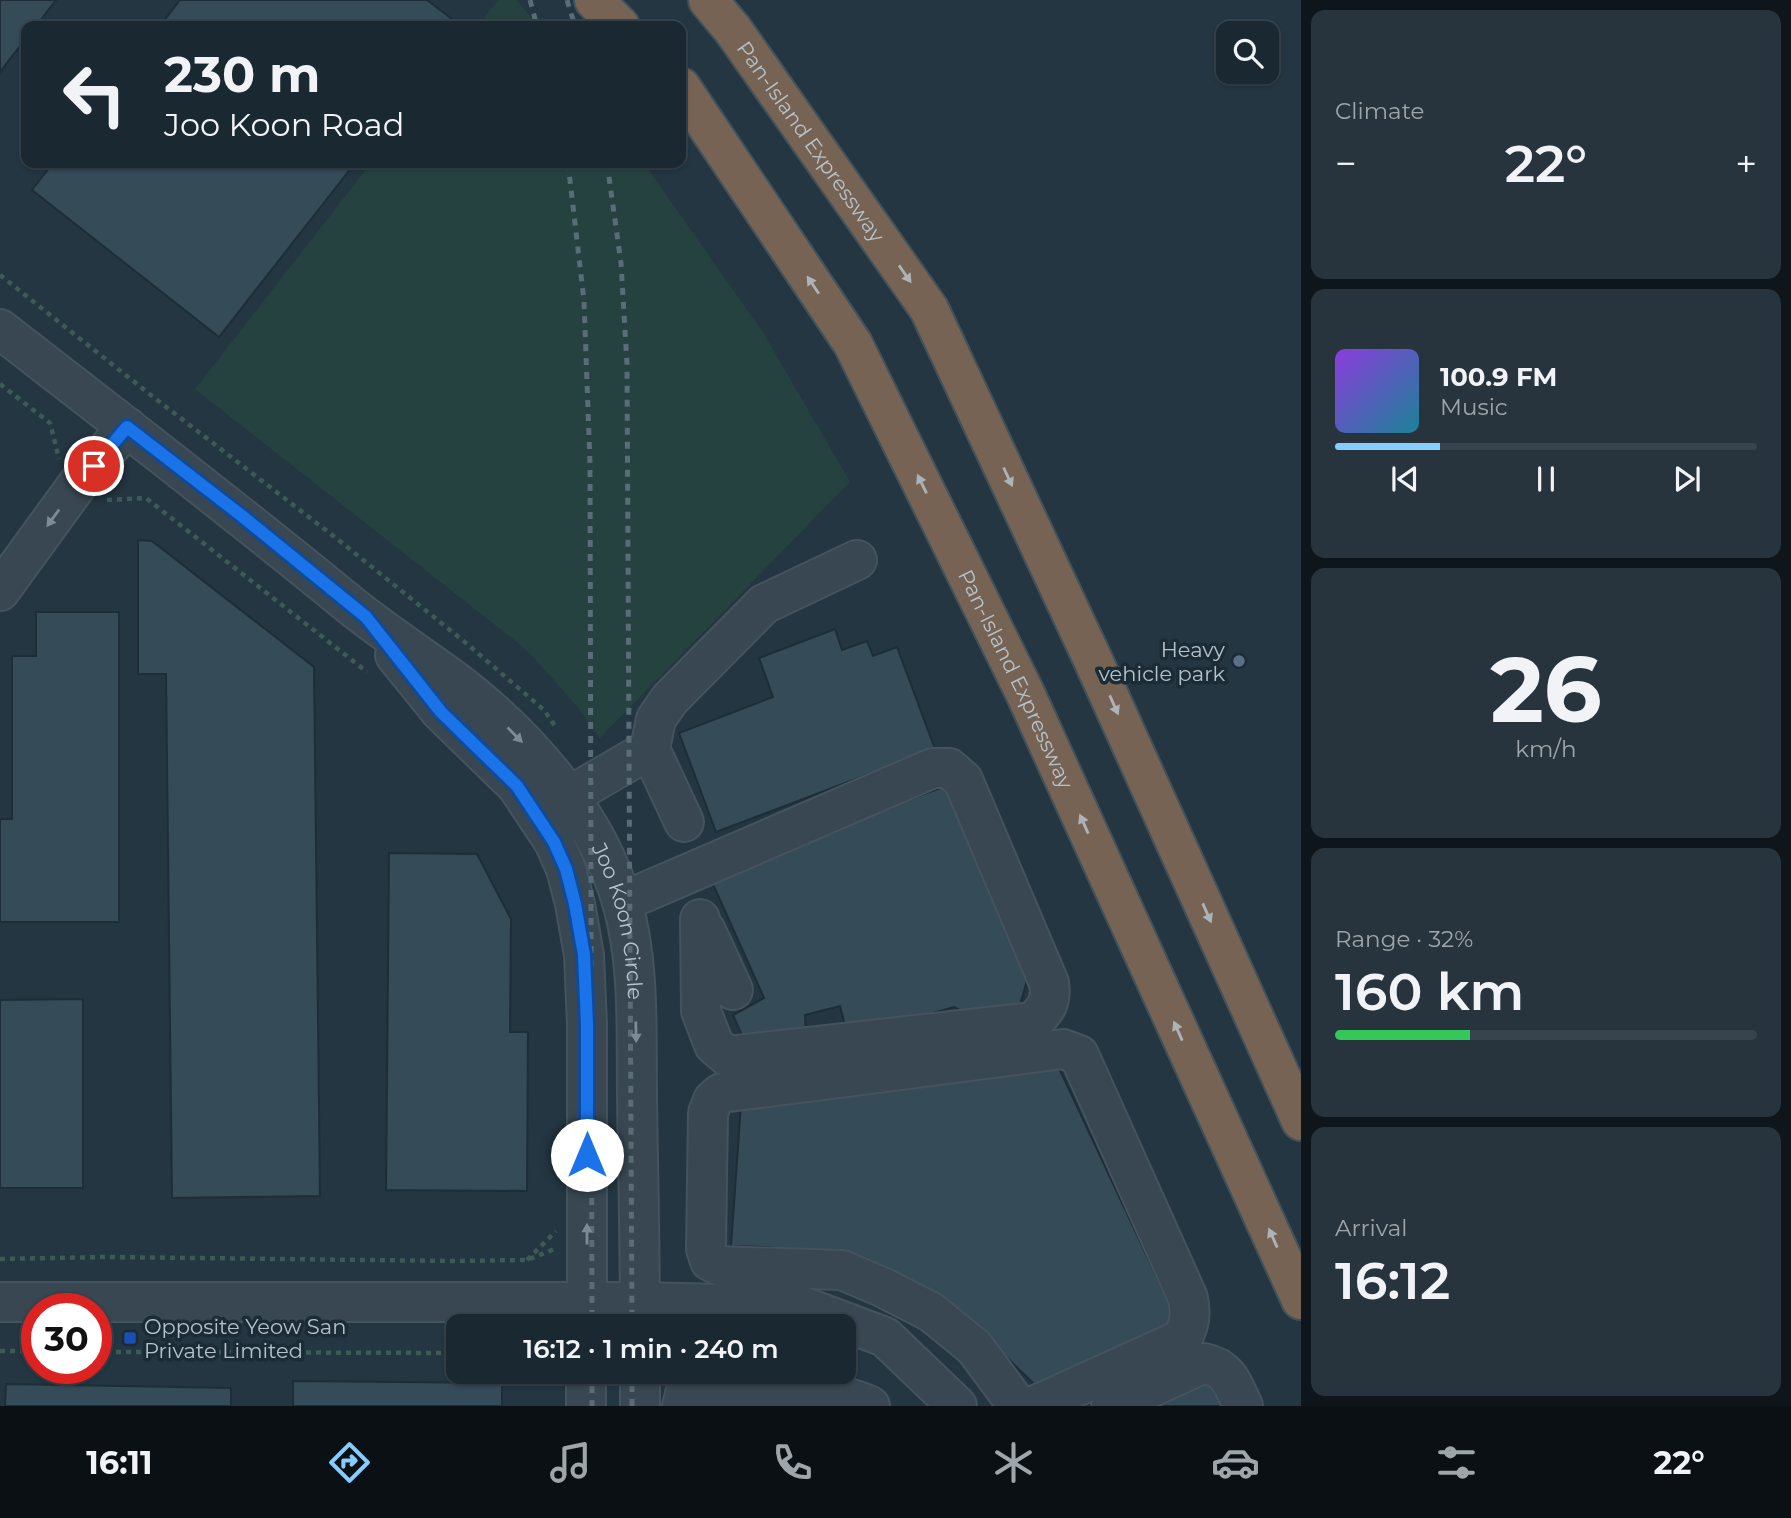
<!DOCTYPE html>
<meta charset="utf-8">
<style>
:root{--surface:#1a2831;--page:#27343d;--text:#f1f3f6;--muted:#9fa6ab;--line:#38444d;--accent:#85ccff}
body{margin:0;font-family:Montserrat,sans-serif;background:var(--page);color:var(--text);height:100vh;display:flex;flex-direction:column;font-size:26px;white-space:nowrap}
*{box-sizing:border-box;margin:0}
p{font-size:23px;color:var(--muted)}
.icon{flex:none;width:38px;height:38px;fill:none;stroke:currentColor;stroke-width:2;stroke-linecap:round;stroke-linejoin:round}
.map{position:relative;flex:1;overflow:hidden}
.details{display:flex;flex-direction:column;gap:10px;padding:10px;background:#0e161b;width:490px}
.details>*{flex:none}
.banner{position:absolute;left:21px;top:21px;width:665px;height:147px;border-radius:14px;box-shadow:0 2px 5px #0004,0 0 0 2px var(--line);background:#1a2831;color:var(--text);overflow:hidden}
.buttons{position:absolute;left:1216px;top:21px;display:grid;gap:14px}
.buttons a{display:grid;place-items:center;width:63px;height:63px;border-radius:14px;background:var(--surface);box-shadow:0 2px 5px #0004,0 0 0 2px var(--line);font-size:35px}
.speed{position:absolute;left:21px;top:1293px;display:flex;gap:14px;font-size:35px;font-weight:700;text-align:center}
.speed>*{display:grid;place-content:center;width:91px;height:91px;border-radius:50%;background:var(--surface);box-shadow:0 2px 5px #0004,0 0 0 2px var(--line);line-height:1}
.speed .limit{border:10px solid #d22;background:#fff;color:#111}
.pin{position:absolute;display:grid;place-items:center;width:60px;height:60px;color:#fff;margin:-30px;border:4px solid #fff;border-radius:50%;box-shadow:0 2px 7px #0007}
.me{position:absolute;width:77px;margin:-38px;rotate:0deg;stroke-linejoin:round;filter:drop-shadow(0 0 5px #0008)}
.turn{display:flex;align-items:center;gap:24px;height:147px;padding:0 28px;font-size:32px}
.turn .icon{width:91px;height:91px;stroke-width:2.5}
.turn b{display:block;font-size:49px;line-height:60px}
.big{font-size:52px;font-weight:600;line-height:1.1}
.details .tile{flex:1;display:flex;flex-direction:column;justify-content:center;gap:10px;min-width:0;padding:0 24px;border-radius:14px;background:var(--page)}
.details .dial{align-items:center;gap:0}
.dial b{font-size:91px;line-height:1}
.song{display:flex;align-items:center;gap:21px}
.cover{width:84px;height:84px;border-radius:10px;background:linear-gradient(135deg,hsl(270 70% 55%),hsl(190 70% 35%))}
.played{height:7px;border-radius:4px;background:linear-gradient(90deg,var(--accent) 25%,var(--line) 25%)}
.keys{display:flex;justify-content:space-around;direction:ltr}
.heat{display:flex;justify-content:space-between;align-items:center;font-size:38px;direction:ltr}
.charge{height:10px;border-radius:5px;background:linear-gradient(90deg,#34c759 32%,var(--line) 0)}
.trip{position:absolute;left:446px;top:1314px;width:410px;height:70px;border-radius:14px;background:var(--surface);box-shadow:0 2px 5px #0004,0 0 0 2px var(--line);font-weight:600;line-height:70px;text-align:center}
.tabs{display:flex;height:112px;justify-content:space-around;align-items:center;background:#0a1014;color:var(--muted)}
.tabs .icon{width:49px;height:49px}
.tabs .current{color:var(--accent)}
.tabs b{font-size:32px;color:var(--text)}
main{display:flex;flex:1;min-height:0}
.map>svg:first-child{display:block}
.green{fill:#254240}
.building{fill:#354b57;stroke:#1e2e38;stroke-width:2}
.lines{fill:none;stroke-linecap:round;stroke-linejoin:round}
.minor-casing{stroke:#44535d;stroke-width:42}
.highway-casing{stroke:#42525b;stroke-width:42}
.path{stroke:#3e5a57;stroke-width:4.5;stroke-dasharray:5 5;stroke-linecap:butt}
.minor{stroke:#384751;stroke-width:38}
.highway{stroke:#776354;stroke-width:38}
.rail{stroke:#596c78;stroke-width:5;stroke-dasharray:7 7;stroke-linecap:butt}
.oneway{fill:#abb4b9}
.oneway2{fill:#7c8b94}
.route-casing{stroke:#114b97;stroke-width:18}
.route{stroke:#1a73e8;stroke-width:12}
.service-dot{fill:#5c6f8a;stroke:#1c2c36;stroke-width:2.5}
.transit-dot{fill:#1a4fb4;stroke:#1c2c36;stroke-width:2.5}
.labels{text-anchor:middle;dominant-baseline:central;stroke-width:7;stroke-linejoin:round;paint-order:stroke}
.street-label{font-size:21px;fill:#b4c2cb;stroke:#1c2c36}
.poi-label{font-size:21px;fill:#b4c2cb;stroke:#1c2c36;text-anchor:end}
</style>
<main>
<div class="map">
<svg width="1301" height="1406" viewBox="0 0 1301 1406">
<rect width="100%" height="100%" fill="#233641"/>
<g class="green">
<path d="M498,0H517L538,26H478Z"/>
<path d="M371,163H644L764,334L850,482L600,738C576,703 549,673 518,643L195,389Z"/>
</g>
<g class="building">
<path d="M0,0H56L36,26H26V38L0,72Z"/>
<path d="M180,0H427L461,26H160Z"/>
<path d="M53,163H355L219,337L32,190Z"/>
<path d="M138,540L152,541L314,667L320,1196L172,1198L166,674H138Z"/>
<path d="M36,612H119V922H0V819H12V656H36Z"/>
<path d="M835,629L842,650L867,641L873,656L897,647L935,749L716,832L679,733L773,697L759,658Z"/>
<path d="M946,786L1028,977L1017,1016L981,1021L954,1007L848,1037L840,1006L805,1015L806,1039L745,1042L733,1015L764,998L708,873Z"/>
<path d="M389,853L477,854L511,919L510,1032H528L527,1191L386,1190Z"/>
<path d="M83,999V1188H0V1000Z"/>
<path d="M1059,1068L1181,1329L1037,1387L976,1327L846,1257L768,1247L731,1246L741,1104Z"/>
<path d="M1214,1374L1229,1406H1136Z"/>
<path d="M293,1381L502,1383V1406H293Z"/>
<path d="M6,1384L231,1388V1406H5Z"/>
</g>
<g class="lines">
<g class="minor-casing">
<g id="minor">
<path id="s1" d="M0,329C117,420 235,510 349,604C386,634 426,659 464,688C532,742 597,817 622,902C640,964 636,1031 637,1095C638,1172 640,1249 640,1326"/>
<path d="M0,591L77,485L127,427"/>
<path d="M395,655L441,712L517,786L554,842L566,869L575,904L584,955L587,1024V1326"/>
<path d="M568,797L650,749"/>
<path d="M684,822L650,749L656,719L670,699L764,604L857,560"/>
<path d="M622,902L933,768H949L963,780L1049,983C1052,1001 1046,1011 1032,1022L727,1056L714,1045L701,1011L700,919"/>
<path d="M706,931L733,990"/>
<path d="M0,1302H640L802,1306L885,1337L957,1406"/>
<path d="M640,1372V1406"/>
<path d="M586,1406V1372"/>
<path d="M682,1406L685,1394L697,1389C751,1390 821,1383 870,1406"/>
<path d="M1018,1406L974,1347L931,1312L882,1287L842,1270L720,1266L710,1261L706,1249L708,1113L713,1100L721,1093L1063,1049L1079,1055L1188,1298C1191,1314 1190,1324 1182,1339L1034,1406"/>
<path d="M1111,1406L1204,1363C1229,1368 1233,1385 1243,1406"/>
</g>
</g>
<g class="highway-casing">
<g id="highway">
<path d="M594,0L620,26"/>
<path id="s2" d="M708,0L733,30L929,309L1093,660L1301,1121"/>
<path id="s3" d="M681,87L853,344L1025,693L1301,1300"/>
</g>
</g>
<g class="path">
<path d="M0,275L152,396L336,538L466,643L544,710L555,726"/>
<path d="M0,384L50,423L59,459"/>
<path d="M107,500L146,498L367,672"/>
<path d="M0,1259L106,1257L454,1261L527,1260L557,1248"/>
<path d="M527,1260L556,1231"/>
<path d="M0,1351H37"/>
<path d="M96,1352L458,1353"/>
</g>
<use href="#minor" class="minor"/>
<use href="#highway" class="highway"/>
<g class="rail">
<path d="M530,0L537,26"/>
<path d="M567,0L575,26"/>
<path d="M568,163L584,301L590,463L592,1326"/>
<path d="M607,163L621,263L627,364L632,1326"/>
<path d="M592,1372V1406"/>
<path d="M632,1406V1372"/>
</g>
</g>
<defs><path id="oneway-solid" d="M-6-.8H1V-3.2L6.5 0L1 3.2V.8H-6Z" transform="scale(1.75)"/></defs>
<g class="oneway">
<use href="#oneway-solid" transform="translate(905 274) rotate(55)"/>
<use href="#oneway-solid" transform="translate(813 285) rotate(-124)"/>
<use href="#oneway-solid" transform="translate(1008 477) rotate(65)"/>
<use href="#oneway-solid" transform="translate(922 484) rotate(-116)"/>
<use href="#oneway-solid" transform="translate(1114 705) rotate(66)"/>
<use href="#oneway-solid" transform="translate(1084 824) rotate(-114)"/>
<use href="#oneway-solid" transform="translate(1207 913) rotate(66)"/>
<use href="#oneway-solid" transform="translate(1178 1031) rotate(-114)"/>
<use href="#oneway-solid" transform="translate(1273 1238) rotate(-114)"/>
</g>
<g class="oneway2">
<use href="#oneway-solid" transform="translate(53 518) rotate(126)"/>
<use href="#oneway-solid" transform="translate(515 735) rotate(45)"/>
<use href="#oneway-solid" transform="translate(636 1032) rotate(89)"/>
<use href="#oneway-solid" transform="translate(587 1234) rotate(-90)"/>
</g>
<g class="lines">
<g class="route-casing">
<path id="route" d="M94,466L127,427L242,516L366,617L441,712L517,786L554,842L566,869L575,904L584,955L587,1024V1155"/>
</g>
<use href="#route" class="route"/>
</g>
<circle class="service-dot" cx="1239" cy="661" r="7"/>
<rect class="transit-dot" x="123" y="1331" width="14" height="14" rx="3.5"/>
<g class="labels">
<g class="street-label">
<text stroke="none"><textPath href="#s2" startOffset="175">Pan-Island Expressway</textPath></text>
<text stroke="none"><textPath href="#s3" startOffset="682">Pan-Island Expressway</textPath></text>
<text stroke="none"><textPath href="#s1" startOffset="875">Joo Koon Circle</textPath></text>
</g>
<g class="poi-label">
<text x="1225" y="649">Heavy<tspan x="1225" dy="24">vehicle park</tspan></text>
<text x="144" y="1326" text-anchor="start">Opposite Yeow San<tspan x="144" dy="24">Private Limited</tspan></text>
</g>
</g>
</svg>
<div class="buttons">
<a><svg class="icon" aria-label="search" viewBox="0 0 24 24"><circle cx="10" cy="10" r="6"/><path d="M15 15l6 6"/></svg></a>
</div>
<div class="speed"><div class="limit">30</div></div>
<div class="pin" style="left:94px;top:466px;background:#d93025"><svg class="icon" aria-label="arrive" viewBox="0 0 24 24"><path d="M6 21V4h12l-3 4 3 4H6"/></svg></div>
<svg class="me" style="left:587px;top:1155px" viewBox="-20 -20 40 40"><circle r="19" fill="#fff"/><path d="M0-13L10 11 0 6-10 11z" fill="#1a73e8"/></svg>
<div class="trip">16:12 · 1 min · 240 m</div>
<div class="banner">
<div class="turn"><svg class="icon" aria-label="left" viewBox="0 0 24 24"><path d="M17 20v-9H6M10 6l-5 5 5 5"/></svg><div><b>230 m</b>Joo Koon Road</div></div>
</div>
</div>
<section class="details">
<div class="tile"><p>Climate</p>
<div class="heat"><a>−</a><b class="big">22°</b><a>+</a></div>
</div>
<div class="tile">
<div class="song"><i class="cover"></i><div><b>100.9 FM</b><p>Music</p></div></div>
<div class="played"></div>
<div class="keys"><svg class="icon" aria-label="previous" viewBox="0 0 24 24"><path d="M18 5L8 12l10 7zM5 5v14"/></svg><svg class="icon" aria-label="pause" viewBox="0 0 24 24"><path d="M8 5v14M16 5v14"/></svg><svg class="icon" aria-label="next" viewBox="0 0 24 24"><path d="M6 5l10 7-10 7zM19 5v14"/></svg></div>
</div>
<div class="tile dial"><b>26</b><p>km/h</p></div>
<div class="tile"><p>Range · 32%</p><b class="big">160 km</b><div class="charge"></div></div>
<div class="tile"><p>Arrival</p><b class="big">16:12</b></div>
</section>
</main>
<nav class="tabs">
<b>16:11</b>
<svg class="icon current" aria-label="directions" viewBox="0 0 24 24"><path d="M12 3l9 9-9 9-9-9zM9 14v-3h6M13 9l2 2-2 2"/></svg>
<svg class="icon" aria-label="music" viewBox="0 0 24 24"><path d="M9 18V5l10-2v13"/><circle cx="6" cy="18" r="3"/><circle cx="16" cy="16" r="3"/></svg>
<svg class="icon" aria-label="phone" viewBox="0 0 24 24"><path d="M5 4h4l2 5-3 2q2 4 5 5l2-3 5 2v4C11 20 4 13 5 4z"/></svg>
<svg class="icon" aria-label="climate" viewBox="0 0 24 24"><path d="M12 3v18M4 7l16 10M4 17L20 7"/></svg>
<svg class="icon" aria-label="car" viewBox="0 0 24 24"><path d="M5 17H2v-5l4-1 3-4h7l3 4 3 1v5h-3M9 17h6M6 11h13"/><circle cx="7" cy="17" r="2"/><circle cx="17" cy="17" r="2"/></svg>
<svg class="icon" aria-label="filters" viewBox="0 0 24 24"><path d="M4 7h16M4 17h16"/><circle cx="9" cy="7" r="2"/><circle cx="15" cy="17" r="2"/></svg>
<b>22°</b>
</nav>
